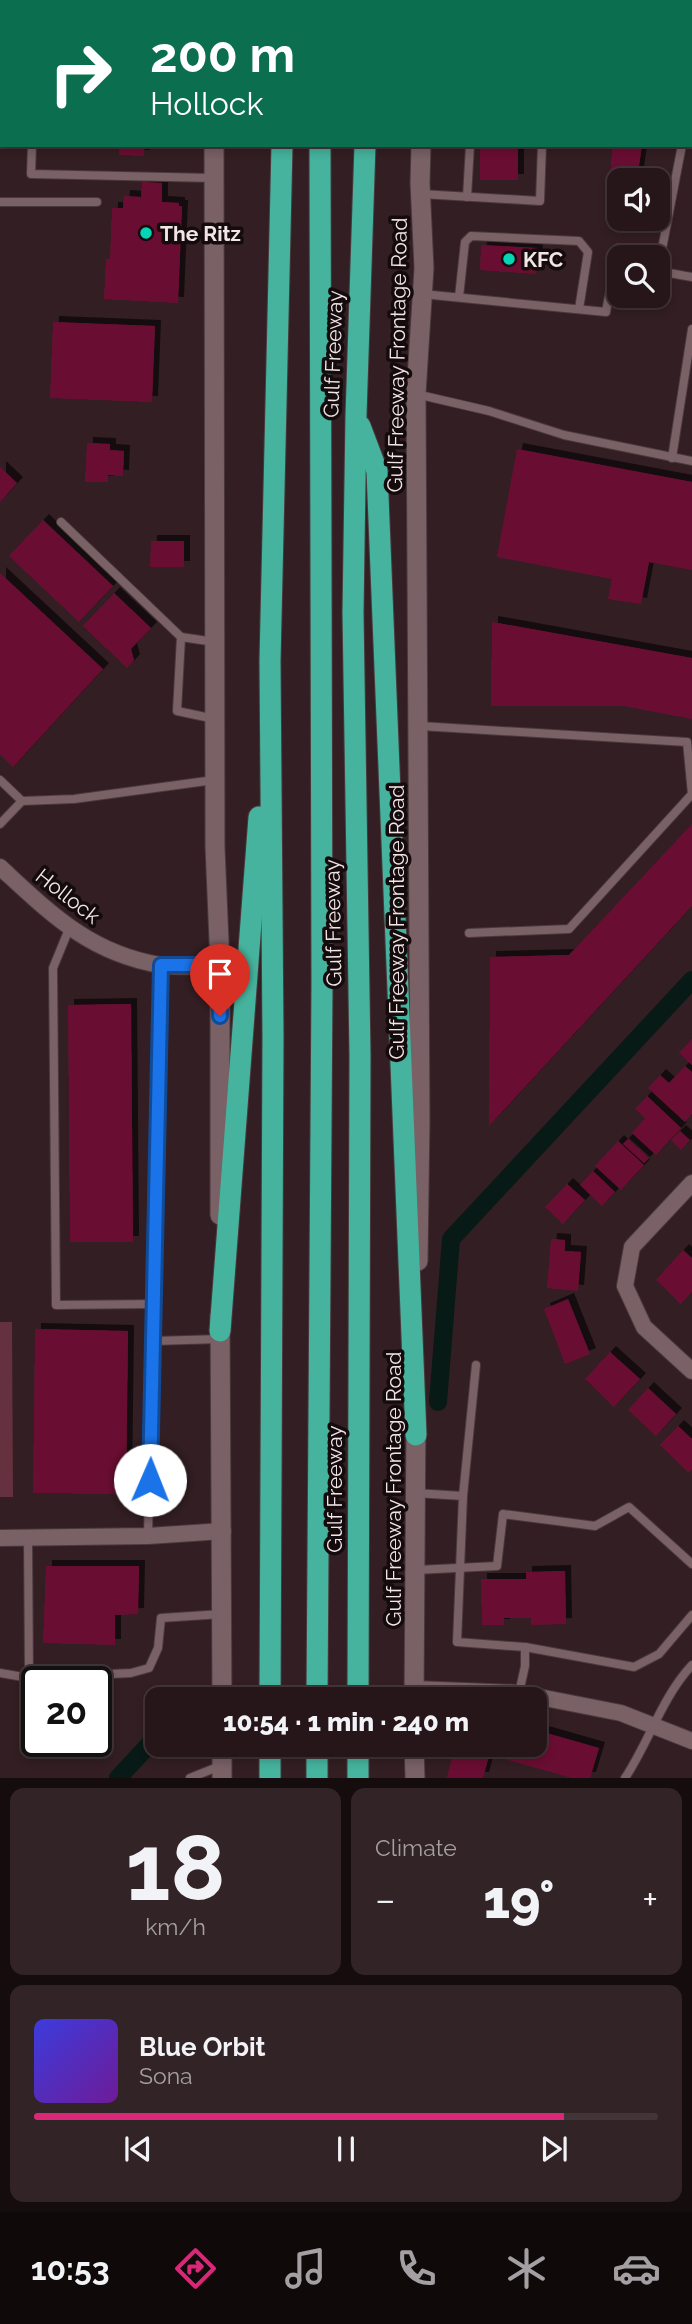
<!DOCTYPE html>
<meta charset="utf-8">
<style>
:root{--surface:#26161a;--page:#322327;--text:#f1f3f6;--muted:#a49fa2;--line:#423539;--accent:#db2777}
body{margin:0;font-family:Raleway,sans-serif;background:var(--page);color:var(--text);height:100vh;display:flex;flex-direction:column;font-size:26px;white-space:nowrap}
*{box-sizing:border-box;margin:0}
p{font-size:23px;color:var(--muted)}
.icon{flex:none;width:38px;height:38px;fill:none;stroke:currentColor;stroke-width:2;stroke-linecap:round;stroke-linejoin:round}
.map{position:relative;height:1778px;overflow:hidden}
.drawer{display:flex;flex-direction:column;gap:10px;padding:10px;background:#150c0e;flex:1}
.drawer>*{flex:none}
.banner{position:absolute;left:0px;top:0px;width:693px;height:147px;box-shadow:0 4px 10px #0003,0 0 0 2px var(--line);background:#0b6e4f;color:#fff;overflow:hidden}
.fabs{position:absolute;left:607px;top:168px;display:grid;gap:14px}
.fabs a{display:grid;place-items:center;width:63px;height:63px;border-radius:14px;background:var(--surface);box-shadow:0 4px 10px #0003,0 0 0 2px var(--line);font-size:35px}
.speed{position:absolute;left:21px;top:1666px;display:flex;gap:14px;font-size:35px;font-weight:700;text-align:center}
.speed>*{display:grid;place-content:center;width:91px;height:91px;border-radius:50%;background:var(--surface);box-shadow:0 4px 10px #0003,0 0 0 2px var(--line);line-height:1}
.speed .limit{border:4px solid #111;border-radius:10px;background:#fff;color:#111}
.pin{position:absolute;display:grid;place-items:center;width:60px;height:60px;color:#fff;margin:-72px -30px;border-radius:50% 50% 50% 0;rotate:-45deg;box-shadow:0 0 7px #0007}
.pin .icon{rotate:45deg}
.me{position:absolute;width:77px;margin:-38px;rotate:1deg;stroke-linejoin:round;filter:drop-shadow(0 0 5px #0008)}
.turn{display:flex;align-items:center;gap:24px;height:147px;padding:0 35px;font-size:32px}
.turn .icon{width:91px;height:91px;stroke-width:2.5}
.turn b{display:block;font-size:49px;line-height:60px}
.big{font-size:52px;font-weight:800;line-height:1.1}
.drawer .widget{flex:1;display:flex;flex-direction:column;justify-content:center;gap:10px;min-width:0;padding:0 24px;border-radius:14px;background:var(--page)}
.drawer .dial{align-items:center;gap:0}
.dial b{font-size:91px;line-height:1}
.song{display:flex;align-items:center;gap:21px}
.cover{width:84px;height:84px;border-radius:10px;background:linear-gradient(135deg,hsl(240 70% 55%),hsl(280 70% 35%))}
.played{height:7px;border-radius:4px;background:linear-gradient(90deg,var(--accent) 85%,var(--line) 85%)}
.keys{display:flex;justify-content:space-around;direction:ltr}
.heat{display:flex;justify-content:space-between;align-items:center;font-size:38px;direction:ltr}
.drawer .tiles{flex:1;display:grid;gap:10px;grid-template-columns:1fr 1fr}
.widget:last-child{grid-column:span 2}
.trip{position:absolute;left:145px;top:1687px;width:402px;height:70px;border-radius:14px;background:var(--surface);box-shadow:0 4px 10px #0003,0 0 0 2px var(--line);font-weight:800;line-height:70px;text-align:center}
.tabs{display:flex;height:112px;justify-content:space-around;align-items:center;background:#0f090a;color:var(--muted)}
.tabs .icon{width:49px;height:49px}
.tabs .active{color:var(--accent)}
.tabs b{font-size:32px;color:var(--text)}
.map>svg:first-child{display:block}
.green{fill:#65313f}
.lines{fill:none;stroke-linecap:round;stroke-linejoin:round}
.canal{stroke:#081a16;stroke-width:18}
.building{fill:#6b1032;filter:url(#shadow)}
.service-casing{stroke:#49393c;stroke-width:10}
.minor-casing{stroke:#49393c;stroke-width:18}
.secondary-casing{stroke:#49393c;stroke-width:21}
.motorway-casing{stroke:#49393c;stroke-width:23}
.service{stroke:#796166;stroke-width:8}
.minor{stroke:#796166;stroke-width:16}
.secondary{stroke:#796166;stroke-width:19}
.motorway{stroke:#45b39d;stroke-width:21}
.route-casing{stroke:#114b97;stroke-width:18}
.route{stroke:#1a73e8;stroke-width:12}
.poi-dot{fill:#04d5b6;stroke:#140b0d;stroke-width:2.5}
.labels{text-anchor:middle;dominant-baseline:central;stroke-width:7;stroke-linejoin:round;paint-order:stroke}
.poi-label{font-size:21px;font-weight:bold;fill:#f3e5e7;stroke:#140b0d;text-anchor:start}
.street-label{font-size:21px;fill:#f3e5e7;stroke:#140b0d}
</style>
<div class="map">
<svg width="692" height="1778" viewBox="0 0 692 1778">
<defs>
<filter id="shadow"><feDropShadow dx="6" dy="-6" stdDeviation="0" flood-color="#0009"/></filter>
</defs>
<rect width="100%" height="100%" fill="#321e23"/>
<path class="green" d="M0,1322H12L13,1497H0Z"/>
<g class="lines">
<g class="canal">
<path d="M438,1402L451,1239L692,980"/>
<path d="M118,1778L158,1735"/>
</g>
</g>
<g class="building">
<path d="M119,145H144V156L119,155Z"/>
<rect x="480" y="145" width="38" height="35"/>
<path d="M613,145H642L637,180H620V183L609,182Z"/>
<path d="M142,182L162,183V202L179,203V206H182L178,303L104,299L106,259H110L112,208H123L124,196L141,197Z"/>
<path d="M481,245L537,248L536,274L480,270Z"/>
<path d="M53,322L155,326L152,402L50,398Z"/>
<path d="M87,443L110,444V450L124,451L123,476L108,475V482H85Z"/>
<path d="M517,449L692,482V570L649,562L641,604L608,599L612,579L497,557Z"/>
<path d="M0,467L17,483L0,502Z"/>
<path d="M43,520L113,586L79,622L9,556Z"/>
<path d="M151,541H184V567H150Z"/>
<path d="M0,573L103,669L13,767L0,754Z"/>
<path d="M114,593L151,628L131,649L134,660L127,668L83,626Z"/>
<path d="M492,622L692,658V719L624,706H491Z"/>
<path d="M692,824V906L489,1126L490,957L569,955Z"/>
<path d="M131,1004L133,1242H70L68,1005Z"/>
<path d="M692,1039V1065L679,1053Z"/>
<path d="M685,1066L692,1072V1114L685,1122L648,1088L660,1075L669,1083Z"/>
<path d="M647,1096L681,1128L656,1155L632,1133L645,1118L635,1109Z"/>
<path d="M680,1131L690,1140L681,1150L671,1140Z"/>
<path d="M628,1139L649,1158L644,1163L623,1144Z"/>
<path d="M618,1141L644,1165L621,1190L595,1166Z"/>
<path d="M593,1171L615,1192L602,1206L580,1185Z"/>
<path d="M567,1184L585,1200L563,1224L545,1207Z"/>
<path d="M551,1239L565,1240V1251L581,1252L578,1291L547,1288Z"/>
<path d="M683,1250L692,1258V1292L681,1304L656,1280Z"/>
<path d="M568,1299L590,1354L565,1364L544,1309Z"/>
<path d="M35,1329L128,1331L126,1494L33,1493Z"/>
<path d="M610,1352L640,1379L614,1407L585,1379Z"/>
<path d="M648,1388L676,1414L656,1436L628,1410Z"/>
<path d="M678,1426L692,1439V1469L689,1473L660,1445Z"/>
<path d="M46,1566H139L138,1614L115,1615V1645L43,1643Z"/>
<path d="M565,1571L566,1624L531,1625V1618H504V1625H482L481,1579H526V1572Z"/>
<path d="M536,1730L599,1748L590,1778H572L494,1756L497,1745H536Z"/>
<path d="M455,1745H492L483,1778H447Z"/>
</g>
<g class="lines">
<g class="service-casing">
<g id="service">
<path d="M532,2V0"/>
<path d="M594,2V0"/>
<path d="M0,95V102"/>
<path d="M691,98L692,94"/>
<path d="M32,145L31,174L213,178"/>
<path d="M421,194L540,201L542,145"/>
<path d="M467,197L470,145"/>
<path d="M0,202H97"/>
<path d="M658,270L682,145"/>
<path d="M658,271L692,277"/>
<path d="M422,294L606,312L618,248L660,257"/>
<path d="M459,297L465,242L471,236L579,241L588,252L579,309"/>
<path d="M416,394L489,411L564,435L692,461"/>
<path d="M672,458L692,329"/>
<path d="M61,522L181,637L177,711L215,719"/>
<path d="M181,637L215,642"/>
<path d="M420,726L687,742L692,794L569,929L469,933"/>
<path d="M0,780L22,801"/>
<path d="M0,824L22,801L74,799L214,780"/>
<path d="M69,929L53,968L56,1305L154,1304"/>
<path d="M153,1341L220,1339"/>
<path d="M415,1493L463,1496L457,1642L525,1647"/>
<path d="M463,1496L476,1365"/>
<path d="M148,1536L161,965"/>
<path d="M28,1538L29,1678L131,1673L149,1668L158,1648L161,1618L222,1614"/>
<path d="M416,1570L497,1566L503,1514L595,1526L629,1507L692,1564"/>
<path d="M0,1673L29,1678"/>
<path d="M519,1693L525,1666V1647L634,1667L659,1654L692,1615"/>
<path d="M190,1778L220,1766"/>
<path d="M625,1778C649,1742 662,1697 692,1665"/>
</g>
</g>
<g class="minor-casing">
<g id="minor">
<path d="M0,867C50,913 89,953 160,965C178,968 200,965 220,965"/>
<path d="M692,1183L632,1247L625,1286L644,1327L692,1371"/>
<path d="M0,1538L148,1536L223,1531"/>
<path d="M414,1689L519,1693L621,1713L692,1741"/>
</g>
</g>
<g class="secondary-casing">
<g id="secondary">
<path d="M398,0L434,2"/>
<path d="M505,0L509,2"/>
<path d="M215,2L216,0"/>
<path d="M0,21H2"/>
<path d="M691,21H692"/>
<path d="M691,62H692"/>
<path d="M214,145L215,847L220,965V1215"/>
<path d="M418,1261L420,1121L416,394L424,268L420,183L421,145"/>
<path d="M220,1315L222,1699"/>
<path d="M414,1699L416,1420"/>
<path d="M414,1745L415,1778"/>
<path d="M222,1778V1745"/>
</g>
</g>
<g class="motorway-casing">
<g id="motorway">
<path d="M287,2V0"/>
<path d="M325,2V0"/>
<path d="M369,2L370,0"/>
<path d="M360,426L377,471L416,1435"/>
<path d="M220,1331L259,817"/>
<path d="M270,1699L273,1037L270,661L282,145"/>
<path d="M317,1699L322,985L320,145"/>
<path d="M358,1699L360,1055L353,613L356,415L365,145"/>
<path d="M270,1778V1745"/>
<path d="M317,1778V1745"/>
<path d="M358,1778V1745"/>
</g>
</g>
<use href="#service" class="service"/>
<use href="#minor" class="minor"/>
<use href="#secondary" class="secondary"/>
<use href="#motorway" class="motorway"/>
</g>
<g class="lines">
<g class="route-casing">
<path id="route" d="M150,1480L161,965H219L220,1016"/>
</g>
<use href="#route" class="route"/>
</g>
<g class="poi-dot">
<circle cx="146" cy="233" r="7"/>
<circle cx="509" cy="259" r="7"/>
</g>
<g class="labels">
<g class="poi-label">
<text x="160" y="233">The Ritz</text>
<text x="523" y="259">KFC</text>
</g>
<g class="street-label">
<text transform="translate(333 354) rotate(-88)">Gulf Freeway</text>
<text transform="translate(397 355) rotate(-89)">Gulf Freeway Frontage Road</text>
<text transform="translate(68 896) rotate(38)">Hollock</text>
<text transform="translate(396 922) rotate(-90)">Gulf Freeway Frontage Road</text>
<text transform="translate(333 923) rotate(-91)">Gulf Freeway</text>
<text transform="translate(334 1489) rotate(-90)">Gulf Freeway</text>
<text transform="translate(393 1489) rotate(-90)">Gulf Freeway Frontage Road</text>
</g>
</g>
</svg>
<div class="fabs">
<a><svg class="icon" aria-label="sound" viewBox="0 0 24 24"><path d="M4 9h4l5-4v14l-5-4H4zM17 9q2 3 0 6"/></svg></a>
<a><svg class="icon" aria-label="search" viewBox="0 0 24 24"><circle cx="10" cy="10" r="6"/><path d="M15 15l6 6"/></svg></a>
</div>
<div class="speed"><div class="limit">20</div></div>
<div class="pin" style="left:220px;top:1016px;background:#d93025"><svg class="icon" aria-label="arrive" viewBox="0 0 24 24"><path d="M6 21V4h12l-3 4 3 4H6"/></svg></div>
<svg class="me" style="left:150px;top:1480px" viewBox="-20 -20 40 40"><circle r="19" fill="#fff"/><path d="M0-13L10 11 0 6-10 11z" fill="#1a73e8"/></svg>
<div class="trip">10:54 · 1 min · 240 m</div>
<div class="banner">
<div class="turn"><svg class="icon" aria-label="right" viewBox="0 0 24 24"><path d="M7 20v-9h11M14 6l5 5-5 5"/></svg><div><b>200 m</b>Hollock</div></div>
</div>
</div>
<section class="drawer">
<div class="tiles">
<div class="widget dial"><b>18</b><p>km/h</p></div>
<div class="widget"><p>Climate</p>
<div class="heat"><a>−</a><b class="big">19°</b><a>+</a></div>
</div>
<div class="widget">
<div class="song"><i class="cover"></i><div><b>Blue Orbit</b><p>Sona</p></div></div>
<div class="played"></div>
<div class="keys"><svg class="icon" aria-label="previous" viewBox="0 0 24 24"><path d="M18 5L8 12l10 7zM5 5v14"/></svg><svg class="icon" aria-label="pause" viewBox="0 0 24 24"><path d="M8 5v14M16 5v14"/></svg><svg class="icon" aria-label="next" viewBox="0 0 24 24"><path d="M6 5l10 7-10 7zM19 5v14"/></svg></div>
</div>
</div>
</section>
<nav class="tabs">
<b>10:53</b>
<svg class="icon active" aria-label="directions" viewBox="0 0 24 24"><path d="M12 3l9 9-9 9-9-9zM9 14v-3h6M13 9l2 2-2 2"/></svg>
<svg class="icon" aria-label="music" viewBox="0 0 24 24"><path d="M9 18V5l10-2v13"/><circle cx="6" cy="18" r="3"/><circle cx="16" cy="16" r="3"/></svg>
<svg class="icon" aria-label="phone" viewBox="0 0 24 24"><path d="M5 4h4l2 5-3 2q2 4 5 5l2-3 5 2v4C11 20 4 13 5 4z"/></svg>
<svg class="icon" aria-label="climate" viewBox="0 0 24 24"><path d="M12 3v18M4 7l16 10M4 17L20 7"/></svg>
<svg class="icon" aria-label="car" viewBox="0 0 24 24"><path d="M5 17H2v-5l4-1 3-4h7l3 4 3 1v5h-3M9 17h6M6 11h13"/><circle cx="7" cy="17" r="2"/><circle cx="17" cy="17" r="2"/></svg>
</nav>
